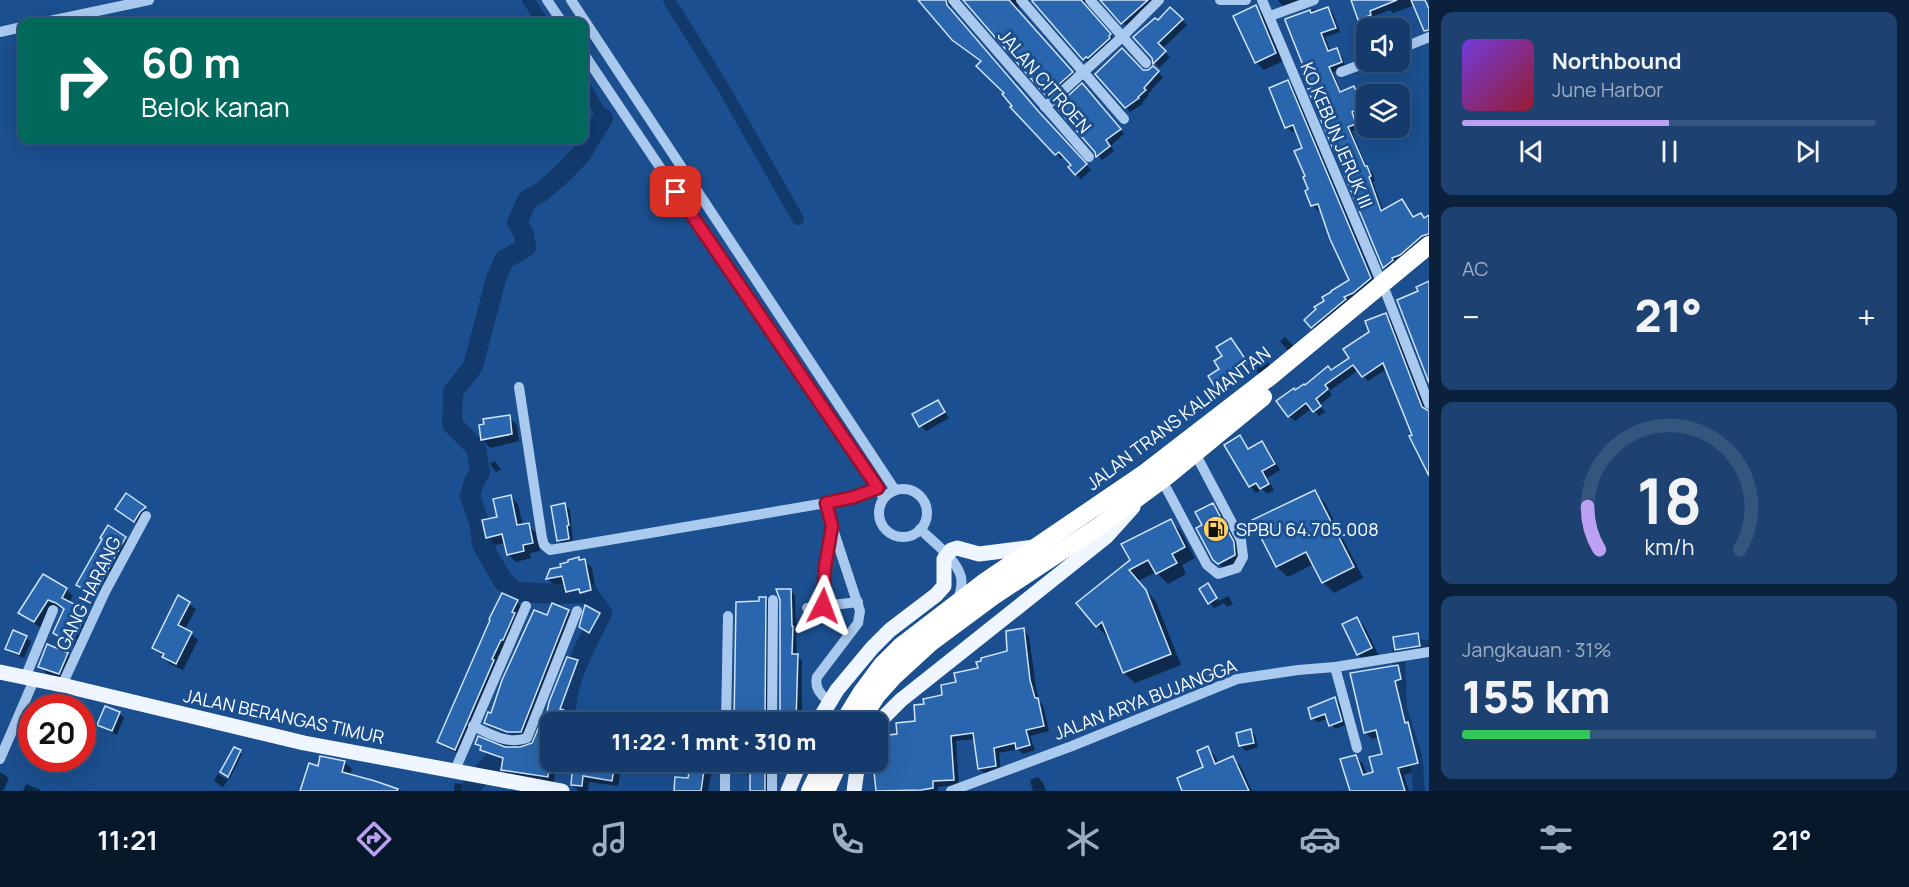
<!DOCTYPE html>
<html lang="id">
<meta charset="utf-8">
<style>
:root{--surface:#143b6b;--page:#1d4271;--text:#f1f3f6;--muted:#9dadc1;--line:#33557e;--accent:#bca0f2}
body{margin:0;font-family:Manrope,sans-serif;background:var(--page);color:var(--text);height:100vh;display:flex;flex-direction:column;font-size:22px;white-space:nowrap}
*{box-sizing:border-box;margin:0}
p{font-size:20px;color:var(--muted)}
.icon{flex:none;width:33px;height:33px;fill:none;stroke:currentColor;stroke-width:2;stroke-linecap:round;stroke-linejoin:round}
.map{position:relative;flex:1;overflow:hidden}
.sheet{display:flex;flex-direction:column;gap:12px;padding:12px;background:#0b203b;width:480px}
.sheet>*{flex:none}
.banner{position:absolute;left:18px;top:18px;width:570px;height:126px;border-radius:12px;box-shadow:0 6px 24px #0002,0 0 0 2px var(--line);background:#00695c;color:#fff;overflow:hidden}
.tools{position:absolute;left:1356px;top:18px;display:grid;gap:12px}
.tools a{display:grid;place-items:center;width:54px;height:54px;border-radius:12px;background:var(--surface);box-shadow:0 6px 24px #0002,0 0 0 2px var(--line);font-size:30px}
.speed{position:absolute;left:18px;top:694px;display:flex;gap:12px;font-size:30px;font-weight:700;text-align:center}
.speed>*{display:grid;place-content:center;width:78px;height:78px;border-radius:50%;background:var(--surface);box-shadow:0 6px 24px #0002,0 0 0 2px var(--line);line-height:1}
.speed .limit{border:9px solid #d22;background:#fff;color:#111}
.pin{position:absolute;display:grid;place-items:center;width:51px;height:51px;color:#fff;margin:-26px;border-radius:12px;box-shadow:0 3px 9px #0006}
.me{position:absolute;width:66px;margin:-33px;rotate:3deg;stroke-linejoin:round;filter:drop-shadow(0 0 4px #0008)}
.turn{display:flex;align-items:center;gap:21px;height:126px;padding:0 24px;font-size:27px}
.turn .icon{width:78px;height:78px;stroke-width:2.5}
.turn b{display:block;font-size:42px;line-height:51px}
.big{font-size:45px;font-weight:800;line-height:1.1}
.sheet .card{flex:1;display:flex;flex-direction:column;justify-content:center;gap:9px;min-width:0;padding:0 21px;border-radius:12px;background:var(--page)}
.sheet .dial{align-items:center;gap:0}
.dial svg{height:156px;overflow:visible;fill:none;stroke:var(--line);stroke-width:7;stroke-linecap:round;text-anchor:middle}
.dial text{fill:var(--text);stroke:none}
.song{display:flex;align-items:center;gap:18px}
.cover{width:72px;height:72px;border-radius:9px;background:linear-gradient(135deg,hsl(260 70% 55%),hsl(350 70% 35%))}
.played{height:6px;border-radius:3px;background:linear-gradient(90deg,var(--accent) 50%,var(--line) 50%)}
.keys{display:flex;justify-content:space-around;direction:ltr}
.heat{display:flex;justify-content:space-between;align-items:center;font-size:33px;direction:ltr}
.charge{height:9px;border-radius:4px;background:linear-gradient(90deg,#34c759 31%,var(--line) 0)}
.trip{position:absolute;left:540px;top:712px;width:348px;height:60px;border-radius:12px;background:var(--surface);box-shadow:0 6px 24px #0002,0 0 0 2px var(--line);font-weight:800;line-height:60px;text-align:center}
.dock{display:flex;height:96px;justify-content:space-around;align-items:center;background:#08182b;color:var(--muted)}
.dock .icon{width:42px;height:42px}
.dock .selected{color:var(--accent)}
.dock b{font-size:27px;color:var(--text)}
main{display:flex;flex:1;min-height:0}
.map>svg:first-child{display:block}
.shadow{fill:#0007}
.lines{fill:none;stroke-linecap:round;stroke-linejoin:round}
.canal{stroke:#123a6d;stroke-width:12}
.river{stroke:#123a6d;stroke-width:20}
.building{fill:#2a66ad;stroke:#cfe3fa;stroke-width:1.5}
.minor{stroke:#a9c9ee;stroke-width:10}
.major{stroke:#f0f6ff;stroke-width:15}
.highway{stroke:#fff;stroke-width:18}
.route-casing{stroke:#92132f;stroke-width:15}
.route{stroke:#e11d48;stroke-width:10}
.labels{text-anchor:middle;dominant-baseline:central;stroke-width:6;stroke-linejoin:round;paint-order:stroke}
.street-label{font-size:18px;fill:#fff;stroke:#1b4f8f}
.poi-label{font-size:18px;fill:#fff;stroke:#1b4f8f;text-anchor:start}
</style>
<main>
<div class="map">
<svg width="1429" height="791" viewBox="0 0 1429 791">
<rect width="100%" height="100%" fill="#1b4f8f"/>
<g class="shadow">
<path d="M921,0H954L951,2L952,12L1091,170L1081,179L1070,168L1073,165L1065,156L1061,159L1012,107L1014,106L982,62L959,45L943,29Z"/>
<path d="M965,0H1021L1018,7L1020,12L1077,78L1052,100Z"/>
<path d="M1033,0H1090L1087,7L1089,11L1115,40L1089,64Z"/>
<path d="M1102,0H1157L1128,28Z"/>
<path d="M1278,0H1310L1285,9Z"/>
<path d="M1352,0H1429L1427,1L1429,32L1424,27L1415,5L1393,13L1390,10L1374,16L1375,20L1364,24L1359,19Z"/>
<path d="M1256,8L1264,16L1283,61L1264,70L1256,62Z"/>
<path d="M1328,8L1333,13L1340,32L1325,37L1331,52L1336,50L1341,55L1346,67L1333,72L1342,93L1353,88L1358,93L1366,110V112L1356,117L1360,129L1352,131L1367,167L1372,172L1375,181L1373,182L1384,212L1402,201L1414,218L1425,219L1429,217V240L1389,272L1385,267L1346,175L1349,174L1342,154L1340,155L1335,150L1319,101L1313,96L1314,89L1287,19L1314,9L1317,12Z"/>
<path d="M1170,9L1187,25L1162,49L1170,57L1159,68L1155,63L1153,57L1158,23Z"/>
<path d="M1153,68L1163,77L1148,94L1149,95L1142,103L1143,104L1130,112L1126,107L1143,71L1149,72Z"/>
<path d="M1287,82L1293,87L1376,284L1318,332L1306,320L1351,280L1322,209L1318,211L1313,206L1307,191L1310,190L1304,149L1296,130L1292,132L1287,127Z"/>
<path d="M1086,90L1124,134L1110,146L1114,151L1102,160L1096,151Z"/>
<path d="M1385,315L1391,320L1427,413L1429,412V473L1411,437L1414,436L1387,369L1368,381L1359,370L1329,391L1332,395L1320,405L1325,412L1319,416L1312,408L1295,421L1289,416L1305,387L1351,358Z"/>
<path d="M1285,337L1296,349L1291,354L1280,341Z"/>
<path d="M1231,339L1251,367L1264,358L1272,367L1261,376L1254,368L1236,379L1239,383L1222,393L1210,376L1221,370Z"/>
<path d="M938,402L949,418L926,431L921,426Z"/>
<path d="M509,417L517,425L519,441L490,448L483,440L481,426Z"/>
<path d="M1239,437L1250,450L1262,443L1268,449L1280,470L1267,478L1274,490L1267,494L1262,489L1256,493L1250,486L1226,445Z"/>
<path d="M495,461L501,470L496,472L490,464Z"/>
<path d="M1314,492L1325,503L1363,578L1334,593L1323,582L1314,564L1288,577L1277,567L1254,521Z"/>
<path d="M126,495L150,513L140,525L122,514Z"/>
<path d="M510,496L518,504L523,526L528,525L536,533L540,551L530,553L531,558L516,562L508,554L506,543L495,545L487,537Z"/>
<path d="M565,505L570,510L573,544L564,545L559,540Z"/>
<path d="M1213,505L1221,513L1241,552L1242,563L1223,568L1214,559L1204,525Z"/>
<path d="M1170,521L1181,531L1195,558L1182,565L1186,574L1168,584L1156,572L1138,581L1156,602L1181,665L1135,683L1124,673L1109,636L1107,637L1097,626L1132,561Z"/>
<path d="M125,538L130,543L99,599L83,590L78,585Z"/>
<path d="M578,559L581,561H585L592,568L597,597L589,599L586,596L574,599L567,591L565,584L555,586L548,579L551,570L562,568Z"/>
<path d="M1208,585L1219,601L1228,596L1233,604L1227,607L1224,603L1214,608L1201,589Z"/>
<path d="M66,589L73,596L69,603L87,612L94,619L77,650L61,640L54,633L66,610L55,606L41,628L20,613Z"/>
<path d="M790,590L795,595L797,655L802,661V723H781Z"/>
<path d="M178,597L196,609L185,629L198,640L183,670L170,664L154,648Z"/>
<path d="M766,598L771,603L769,723H736L761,602Z"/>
<path d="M517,602L522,607L460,754L444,747L439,742Z"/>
<path d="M568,611L573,616L526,736H513L490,727L485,722L492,715L548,617Z"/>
<path d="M599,614L604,619L594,636L580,626Z"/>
<path d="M1357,619L1365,627L1379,656L1366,662L1358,655Z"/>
<path d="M1023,630L1029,636L1036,687L1039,701L1043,705L1049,731L1030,736L1035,750L1023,754L1018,749L999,753L1001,772L985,774L979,768L975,739L956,741L959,785L938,787V791H877L875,762H878V751H882L916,722L925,706L944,697L957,683L1008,652Z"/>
<path d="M1417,635L1422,640L1424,651L1401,654L1396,649Z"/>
<path d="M26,637L31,642L24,658L12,653L7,648Z"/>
<path d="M48,646L68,654L75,662L67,681L47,674L40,666Z"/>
<path d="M577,661L583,668L566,714L569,718L570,723H550V762H622L618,786L589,782L588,791H579L572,785L574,764L557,762L554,783L509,776L502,769L504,762L488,756L476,743L520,749L533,744Z"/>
<path d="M1397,666L1404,673L1407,686L1401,688L1410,727L1414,731L1424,769L1404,775L1409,791H1352L1356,757L1363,764L1367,775L1375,773L1383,755L1379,737L1372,739L1365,732Z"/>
<path d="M1335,698L1339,703L1345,725L1335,729L1328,719L1317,722L1312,718Z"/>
<path d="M119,713L124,718L117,735L104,729L99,724Z"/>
<path d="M1250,730L1255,735L1258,747L1246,751L1241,746Z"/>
<path d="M1208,748L1215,756L1219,764L1232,758L1240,765L1252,791H1184L1205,767Z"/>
<path d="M234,749L242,754L230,778L224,774Z"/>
<path d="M344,762L352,769L350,776L401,791H302L319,768Z"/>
<path d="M742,762H772L769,791H733H751V775H747L742,770Z"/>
<path d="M780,762H797L791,774H786L781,768Z"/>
<path d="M705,764L712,771L708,791H675Z"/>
<path d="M0,772L9,778L3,791H0Z"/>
<path d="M218,774L228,780L223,787L214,781Z"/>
<path d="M1038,777L1043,783L1046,791H1033L1030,780Z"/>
<path d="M455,783L470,785L475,791H454Z"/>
<path d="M26,784L39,789L41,791H23Z"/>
</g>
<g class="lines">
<g class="canal">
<path d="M528,0L543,22"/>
<path d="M669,0L723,87L798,219"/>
<path d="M584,85L603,118"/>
<path d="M1398,652L1429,645"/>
<path d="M1399,662L1401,709L1416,756L1419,791"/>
</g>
<g class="river">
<path d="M566,723C563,683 585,648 602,613L588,593L558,594L516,592L503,581L482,544L479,522L470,496L474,482L480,472L476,448L452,424L453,392L473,366L496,279L504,260L526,247L524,234L517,222L528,199L540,193L562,174L581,154L603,118"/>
<path d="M471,791L473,784L493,762L504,742L550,740"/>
</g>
</g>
<g class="building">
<path d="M918,0H946L947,5L1039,112L1087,164L1075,175L1068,167L1071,165L1059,152L1055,155L1010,107L1012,106L1002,94L1004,93L976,66L981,61L952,40Z"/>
<path d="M963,0H1009L1073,72L1046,96Z"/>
<path d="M1033,0H1081L1111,34L1109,36L1110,38L1088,58L1086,57L1083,60L1032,1Z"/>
<path d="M1100,0H1148L1121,24Z"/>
<path d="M1351,0H1397L1370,11L1371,15L1358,20Z"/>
<path d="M1411,0H1425L1429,9V30L1424,31Z"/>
<path d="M1256,5L1276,53L1255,63L1233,16Z"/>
<path d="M1170,7L1183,19L1158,43L1166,51L1153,64L1152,58L1133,37L1155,18L1158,20Z"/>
<path d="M1328,7L1336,28L1321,33L1328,51L1337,48L1342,62L1329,67L1340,92L1354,86L1363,107L1352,112L1356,124L1348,127L1365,166H1367L1371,176L1369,177L1381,211L1402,199L1413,217L1421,213L1424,218L1429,215V234L1422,236L1400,255L1392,258L1393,260L1383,268L1344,174L1347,173L1339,149L1334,151L1318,113L1322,111L1315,96L1311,97L1308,89L1312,88L1285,20V19L1310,10L1311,13Z"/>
<path d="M1122,48L1143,70H1148L1153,66L1159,71L1144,88L1146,90L1138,97L1139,98L1125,108L1095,74Z"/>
<path d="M1288,80L1371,278L1353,293L1344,297L1346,299L1311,328L1304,320L1316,309L1314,307L1324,301L1322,297L1331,292V291L1349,280L1330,239L1318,204L1311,206L1305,191L1308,189L1303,177L1305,176L1294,151L1302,148L1293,125L1285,128L1269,88Z"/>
<path d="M1082,83L1121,129L1106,140L1110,146L1096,157L1095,152L1056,107Z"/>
<path d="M1429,281V383L1397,300L1418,291L1416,287Z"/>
<path d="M1386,313L1422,407L1429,411V476L1409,436L1412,435L1383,363L1362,377L1353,365L1325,385L1328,389L1316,399L1321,406L1313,412L1306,403L1288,417L1276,401L1294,388L1295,390L1304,384L1305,385L1328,366L1331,370L1349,358L1343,349L1369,332L1365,321Z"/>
<path d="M1231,338L1248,363L1232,374L1235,378L1216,389L1208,376L1219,369L1214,361L1222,356L1216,347Z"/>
<path d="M938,400L945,412L919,427L912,414Z"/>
<path d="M510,415L512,434L481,440L479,425L484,424L483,419Z"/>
<path d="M1240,435L1248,449L1262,441L1275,464L1262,471L1269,484L1260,489L1256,483L1249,487L1224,445Z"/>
<path d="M1315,490L1354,567L1322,583L1306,552L1276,567L1252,520Z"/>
<path d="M126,493L146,507L140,512L134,522L115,509Z"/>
<path d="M511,495L517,525L529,523L533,543L523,545L524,551L507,555L502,534L486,538L482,520L497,517L493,499Z"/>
<path d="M565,503L569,525L567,526L569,539L557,541L551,506Z"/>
<path d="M1213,503L1234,542L1235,555L1218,564L1213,560L1196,528L1202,525L1195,512Z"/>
<path d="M1171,519L1185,547L1172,554L1177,563L1156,574L1148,560L1129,570L1146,590L1171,654L1123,673L1102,622L1096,627L1076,603L1130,560L1121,544Z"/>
<path d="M108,525L126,537L94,595L76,585L102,539L100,538Z"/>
<path d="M579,557V560L585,559L591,590L580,593L579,589L566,592L562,576L546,579L550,569L561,567L560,564L568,562V560Z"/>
<path d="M43,574L67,588L62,598L88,611L70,644L53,633L64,609L56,603L48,600L34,622L18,613Z"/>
<path d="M1208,583L1217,598L1208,604L1199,589Z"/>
<path d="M776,589H791L792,626H793L792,654H798L796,723H780V600Z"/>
<path d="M502,593L518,600L512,612L515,613L503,640H501L492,659L494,660L455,750L437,742L490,620L489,619Z"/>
<path d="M178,595L190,602L178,625L192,632L176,664L162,657L164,654L152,648Z"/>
<path d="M759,597H766L765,723H734L736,602L759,601Z"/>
<path d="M552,603L569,610L521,732H507L484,723L488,712L491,713L502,680L534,610L547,615Z"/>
<path d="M585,605L600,613L589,633L579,627Z"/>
<path d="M1357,617L1372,648L1357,655L1342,624Z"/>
<path d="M1024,628L1030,680L1035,698H1038L1044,726L1026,730L1030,745L1016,749L1015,743L994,748L996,766L978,769L973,733L951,736L954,780L933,781V788L921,790L876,791L873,762H878V750H880L879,736L897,734L896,723L915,721L914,705L924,704L923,699L942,695L941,685L956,682L954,673L978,668L976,662L981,661V658L1007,651L1006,631Z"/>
<path d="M13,630L27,636L19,654L5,649Z"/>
<path d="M1418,633L1420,646L1395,650L1393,637Z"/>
<path d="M47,644L68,653L59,674L38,667Z"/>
<path d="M567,657L578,660L560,709L564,710V723H550V758L548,777L501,770L503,758L480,750L481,746L475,744L478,736L505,747H520L532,743L541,722H545L549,702Z"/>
<path d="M1398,665L1401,679L1395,681L1405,723L1408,722L1418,763L1398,768L1405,791H1350L1340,759L1356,755L1363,775L1373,772L1369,757L1382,754L1376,730L1364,733L1350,673Z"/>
<path d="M1335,697L1342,721L1329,726L1325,714L1311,719L1308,708Z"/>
<path d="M105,706L120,712L112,731L97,725Z"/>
<path d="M1251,729L1254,743L1239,746L1236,733Z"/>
<path d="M1208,746L1215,764L1233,756L1249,791H1182L1177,778L1203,767L1197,751Z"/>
<path d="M234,747L241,750L228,777L220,772Z"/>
<path d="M320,756L345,761L342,772L375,781L398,789L397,791H300L309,763L318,766Z"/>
<path d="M573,762H615L612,781L583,776L582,786L571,785Z"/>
<path d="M691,762L705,763L701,791H674L675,777L688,778Z"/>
<path d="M740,762H765V791H750V771H740Z"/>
</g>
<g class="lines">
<g class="minor">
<path d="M547,0L562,22"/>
<path d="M571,0L895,490"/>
<path d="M953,0L1089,157"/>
<path d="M1021,0L1124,119"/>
<path d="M1090,0L1146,63"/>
<path d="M1220,0H1246"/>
<path d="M1262,0L1382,284"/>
<path d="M1270,16L1314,0"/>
<path d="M45,22L149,0"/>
<path d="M0,32L22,27"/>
<path d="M1400,49L1429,37"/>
<path d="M584,54L808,388L884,498"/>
<path d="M1341,72L1368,62"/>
<path d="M1045,107L1122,37L1159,0"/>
<path d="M1386,293L1429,404"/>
<path d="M519,387L542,538L544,545L550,550L826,503L854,497L878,488"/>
<path d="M1162,480L1207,565L1218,574L1237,568L1243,557L1241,540L1195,453"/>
<circle cx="903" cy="513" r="24"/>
<path d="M826,503L832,526L860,611L858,623L817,677C814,689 822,695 830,703"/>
<path d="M920,529C933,542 956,558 961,577C963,585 960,593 958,601"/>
<path d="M823,606L825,567L831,530"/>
<path d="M807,608L858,602"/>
<path d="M1335,667L1357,748"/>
<path d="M25,678L53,610"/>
<path d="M62,685L105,592L146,516"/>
<path d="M726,723L728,616"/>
<path d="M772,723L773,600"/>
<path d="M473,726C491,734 507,745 527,738L577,611"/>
<path d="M0,759L34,680"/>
<path d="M455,770L526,606"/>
<path d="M725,791V762"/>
<path d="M772,791V762"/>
<path d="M951,791L1072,746L1237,679L1298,670L1335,667L1429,652"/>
</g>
<g class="major">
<path d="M0,672L62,685L304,743L562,791"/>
<path d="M817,723L837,690L872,648L890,630L936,595L944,586V559L951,550L957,548L979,554L1035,547"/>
<path d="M878,723L901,700L1106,537L1133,507"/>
<path d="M788,791L800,762"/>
<path d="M854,791L858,762"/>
</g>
<g class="highway">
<path d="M843,723L862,692L882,665L900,647L986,581L1145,473L1272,375L1429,245"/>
<path d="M859,723L877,695L894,676L930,643L992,597L1098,527L1167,476L1263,397"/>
<path d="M810,791L824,762"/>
<path d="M826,791L839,762"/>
</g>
</g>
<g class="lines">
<g class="route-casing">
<path id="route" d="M676,192L878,488L854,497L826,503L832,526L825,567L823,606"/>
</g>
<use href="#route" class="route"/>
</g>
<defs>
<g id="fuel-disc" transform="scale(1.35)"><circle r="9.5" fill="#ffd166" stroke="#1b4f8f"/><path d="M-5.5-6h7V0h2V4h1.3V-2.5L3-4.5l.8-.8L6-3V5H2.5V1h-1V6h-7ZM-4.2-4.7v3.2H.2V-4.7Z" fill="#111"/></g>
</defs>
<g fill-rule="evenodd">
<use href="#fuel-disc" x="1216" y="529"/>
</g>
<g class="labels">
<g class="street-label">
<text transform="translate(1045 81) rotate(49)">JALAN CITROEN</text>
<text transform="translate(1337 135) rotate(67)">KO KEBUN JERUK III</text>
<text transform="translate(1178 418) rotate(-37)">JALAN TRANS KALIMANTAN</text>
<text transform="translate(88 593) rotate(-64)">GANG HARANG</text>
<text transform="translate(1145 699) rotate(-21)">JALAN ARYA BUJANGGA</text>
<text transform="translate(284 716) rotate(12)">JALAN BERANGAS TIMUR</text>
</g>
<g class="poi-label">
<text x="1236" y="529">SPBU 64.705.008</text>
</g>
</g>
</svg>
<div class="tools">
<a><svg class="icon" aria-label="sound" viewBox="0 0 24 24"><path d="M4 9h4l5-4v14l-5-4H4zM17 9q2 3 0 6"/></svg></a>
<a><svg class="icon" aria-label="layers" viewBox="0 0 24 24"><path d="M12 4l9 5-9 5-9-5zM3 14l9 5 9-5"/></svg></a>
</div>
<div class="speed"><div class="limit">20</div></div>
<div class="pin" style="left:676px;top:192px;background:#d93025"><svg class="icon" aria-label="arrive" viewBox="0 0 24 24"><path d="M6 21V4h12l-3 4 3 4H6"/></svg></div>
<svg class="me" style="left:823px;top:606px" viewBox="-20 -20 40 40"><path d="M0-17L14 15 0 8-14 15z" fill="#e11d48" stroke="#fff" stroke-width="4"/></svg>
<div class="trip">11:22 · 1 mnt · 310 m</div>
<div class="banner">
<div class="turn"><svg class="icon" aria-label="right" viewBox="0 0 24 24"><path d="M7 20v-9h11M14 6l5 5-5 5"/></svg><div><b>60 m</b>Belok kanan</div></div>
</div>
</div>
<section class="sheet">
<div class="card">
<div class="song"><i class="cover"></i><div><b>Northbound</b><p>June Harbor</p></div></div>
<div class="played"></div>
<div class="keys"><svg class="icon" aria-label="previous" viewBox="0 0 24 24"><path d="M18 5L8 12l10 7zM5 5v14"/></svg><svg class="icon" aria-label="pause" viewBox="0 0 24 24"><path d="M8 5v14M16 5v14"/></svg><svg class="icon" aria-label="next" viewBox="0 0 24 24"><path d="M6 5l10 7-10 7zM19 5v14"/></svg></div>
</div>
<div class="card"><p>AC</p>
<div class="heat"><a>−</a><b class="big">21°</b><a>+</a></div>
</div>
<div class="card dial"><svg viewBox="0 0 100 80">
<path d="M14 69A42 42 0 1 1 86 69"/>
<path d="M14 69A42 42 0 0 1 8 47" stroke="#bca0f2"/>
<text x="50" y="56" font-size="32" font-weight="700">18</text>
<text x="50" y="72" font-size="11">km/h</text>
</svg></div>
<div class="card"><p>Jangkauan · 31%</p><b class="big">155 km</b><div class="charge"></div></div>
</section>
</main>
<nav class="dock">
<b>11:21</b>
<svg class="icon selected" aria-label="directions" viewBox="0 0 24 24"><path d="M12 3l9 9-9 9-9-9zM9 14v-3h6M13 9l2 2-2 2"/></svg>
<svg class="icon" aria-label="music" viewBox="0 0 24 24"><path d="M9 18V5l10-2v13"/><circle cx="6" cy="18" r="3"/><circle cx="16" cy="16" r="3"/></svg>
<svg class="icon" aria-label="phone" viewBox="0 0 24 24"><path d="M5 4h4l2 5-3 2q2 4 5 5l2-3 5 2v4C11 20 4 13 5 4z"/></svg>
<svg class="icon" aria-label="climate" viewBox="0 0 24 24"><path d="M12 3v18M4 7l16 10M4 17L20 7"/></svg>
<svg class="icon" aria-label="car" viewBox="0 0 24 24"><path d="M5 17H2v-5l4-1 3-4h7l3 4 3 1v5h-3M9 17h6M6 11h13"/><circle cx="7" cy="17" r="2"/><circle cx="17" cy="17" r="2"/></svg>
<svg class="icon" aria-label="filters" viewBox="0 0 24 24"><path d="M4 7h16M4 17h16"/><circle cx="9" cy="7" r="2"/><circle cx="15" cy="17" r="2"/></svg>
<b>21°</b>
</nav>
